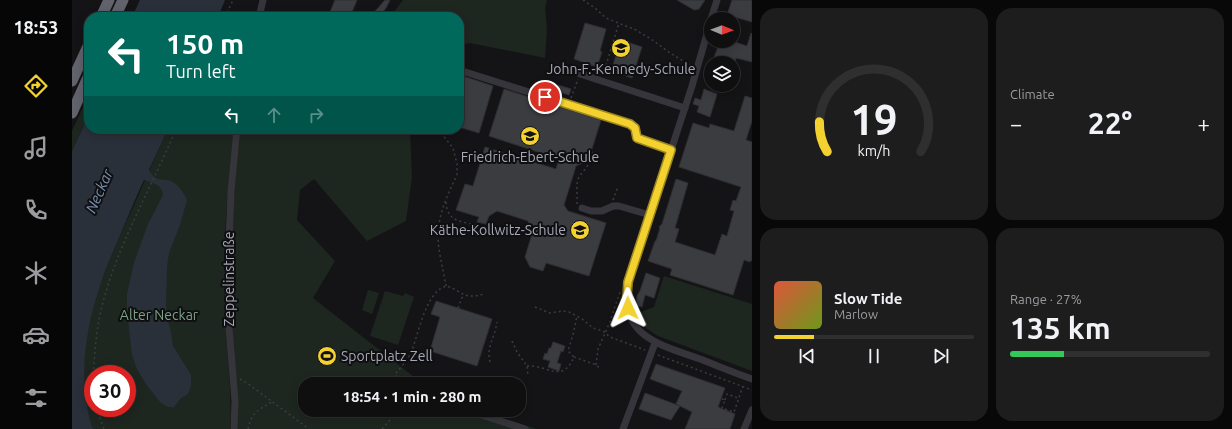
<!DOCTYPE html>
<meta charset="utf-8">
<style>
:root{--surface:#0f0f10;--page:#1d1d1e;--text:#f1f3f6;--muted:#9b9c9f;--line:#2f2f30;--accent:#f3d12f}
body{margin:0;font-family:Ubuntu,sans-serif;background:var(--page);color:var(--text);height:100vh;display:flex;flex-direction:column;font-size:15px;white-space:nowrap}
*{box-sizing:border-box;margin:0}
p{font-size:13px;color:var(--muted)}
.icon{flex:none;width:22px;height:22px;fill:none;stroke:currentColor;stroke-width:2;stroke-linecap:round;stroke-linejoin:round}
.map{position:relative;flex:1;overflow:hidden}
.details{display:flex;flex-direction:column;gap:8px;padding:8px;background:#080809;width:480px}
.details>*{flex:none}
.top-card{position:absolute;left:12px;top:12px;width:380px;height:122px;border-radius:16px;box-shadow:0 2px 10px #0003,0 0 0 1px var(--line);background:#00695c;color:#fff;overflow:hidden}
.needle{width:26px;rotate:91deg}
.tools{position:absolute;left:632px;top:12px;display:grid;gap:8px}
.tools a{display:grid;place-items:center;width:36px;height:36px;border-radius:50%;background:var(--surface);box-shadow:0 2px 10px #0003,0 0 0 1px var(--line);font-size:20px}
.speed{position:absolute;left:12px;top:365px;display:flex;gap:8px;font-size:20px;font-weight:700;text-align:center}
.speed>*{display:grid;place-content:center;width:52px;height:52px;border-radius:50%;background:var(--surface);box-shadow:0 2px 10px #0003,0 0 0 1px var(--line);line-height:1}
.speed .limit{border:6px solid #d22;background:#fff;color:#111}
.pin{position:absolute;display:grid;place-items:center;width:34px;height:34px;color:#fff;margin:-17px;border:2px solid #fff;border-radius:50%;box-shadow:0 1px 4px #0007}
.me{position:absolute;width:44px;margin:-22px;rotate:359deg;stroke-linejoin:round;filter:drop-shadow(0 0 3px #0008)}
.turn{display:flex;align-items:center;gap:14px;height:84px;padding:0 16px;font-size:18px}
.turn .icon{width:52px;height:52px;stroke-width:2.5}
.turn b{display:block;font-size:28px;line-height:34px}
.lanes{display:flex;align-items:center;height:38px;padding:0 16px;background:#0003;justify-content:center;gap:20px;direction:ltr}
.lanes .off{opacity:.35}
.big{font-size:30px;font-weight:700;line-height:1.1}
.details .card{flex:1;display:flex;flex-direction:column;justify-content:center;gap:6px;min-width:0;padding:0 14px;border-radius:16px;background:var(--page)}
.details .dial{align-items:center;gap:0}
.dial svg{height:104px;overflow:visible;fill:none;stroke:var(--line);stroke-width:7;stroke-linecap:round;text-anchor:middle}
.dial text{fill:var(--text);stroke:none}
.song{display:flex;align-items:center;gap:12px}
.cover{width:48px;height:48px;border-radius:6px;background:linear-gradient(135deg,hsl(10 70% 55%),hsl(80 70% 35%))}
.played{height:4px;border-radius:2px;background:linear-gradient(90deg,var(--accent) 20%,var(--line) 20%)}
.keys{display:flex;justify-content:space-around;direction:ltr}
.heat{display:flex;justify-content:space-between;align-items:center;font-size:22px;direction:ltr}
.charge{height:6px;border-radius:3px;background:linear-gradient(90deg,#34c759 27%,var(--line) 0)}
.details .tiles{flex:1;display:grid;gap:8px;grid-template-columns:repeat(2,1fr)}
.trip{position:absolute;left:226px;top:377px;width:228px;height:40px;border-radius:16px;background:var(--surface);box-shadow:0 2px 10px #0003,0 0 0 1px var(--line);font-weight:700;line-height:40px;text-align:center}
main{display:flex;flex:1;min-height:0}
.menu{display:flex;flex-direction:column;width:72px;justify-content:space-around;align-items:center;background:#060606;color:var(--muted)}
.menu .icon{width:28px;height:28px}
.menu .current{color:var(--accent)}
.menu b{font-size:18px;color:var(--text)}
.map>svg:first-child{display:block}
.green{fill:#1e2620;fill-rule:evenodd}
.water{fill:#2a303a}
.building{fill:#3b3c40;stroke:#2f2e32}
.lines{fill:none;stroke-linecap:round;stroke-linejoin:round}
.path{stroke:#3b3c42;stroke-width:1.5;stroke-dasharray:2 3;stroke-linecap:butt}
.minor{stroke:#35353b;stroke-width:7}
.highway{stroke:#61626c;stroke-width:11}
.route-casing{stroke:#9e881f;stroke-width:10}
.route{stroke:#f3d12f;stroke-width:7}
.labels{text-anchor:middle;dominant-baseline:central;stroke-width:4;stroke-linejoin:round;paint-order:stroke}
.poi-label{font-size:14px;fill:#a6a8b6;stroke:#0f0f11}
.street-label{font-size:14px;fill:#a6a8b6;stroke:#0f0f11}
.park-label{font-size:14px;fill:#7ca185;stroke:#0f0f11}
.water-label{font-size:15px;font-style:italic;fill:#7c90b2;stroke:#0f0f11}
</style>
<main>
<nav class="menu">
<b>18:53</b>
<svg class="icon current" aria-label="directions" viewBox="0 0 24 24"><path d="M12 3l9 9-9 9-9-9zM9 14v-3h6M13 9l2 2-2 2"/></svg>
<svg class="icon" aria-label="music" viewBox="0 0 24 24"><path d="M9 18V5l10-2v13"/><circle cx="6" cy="18" r="3"/><circle cx="16" cy="16" r="3"/></svg>
<svg class="icon" aria-label="phone" viewBox="0 0 24 24"><path d="M5 4h4l2 5-3 2q2 4 5 5l2-3 5 2v4C11 20 4 13 5 4z"/></svg>
<svg class="icon" aria-label="climate" viewBox="0 0 24 24"><path d="M12 3v18M4 7l16 10M4 17L20 7"/></svg>
<svg class="icon" aria-label="car" viewBox="0 0 24 24"><path d="M5 17H2v-5l4-1 3-4h7l3 4 3 1v5h-3M9 17h6M6 11h13"/><circle cx="7" cy="17" r="2"/><circle cx="17" cy="17" r="2"/></svg>
<svg class="icon" aria-label="filters" viewBox="0 0 24 24"><path d="M4 7h16M4 17h16"/><circle cx="9" cy="7" r="2"/><circle cx="15" cy="17" r="2"/></svg>
</nav>
<div class="map">
<svg width="680" height="429" viewBox="0 0 680 429">
<rect width="100%" height="100%" fill="#141416"/>
<g class="green">
<path d="M331,0H475L473,7L475,30L473,58L398,43L387,45V17H318Z"/>
<path d="M17,94V115L0,151V131Z"/>
<path d="M96,129H162C155,187 151,246 153,305C153,346 161,388 158,429H0V393L24,296L40,254ZM21,374H55V408H21Z"/>
<path d="M169,129H338L340,177L334,221L295,241L242,179L228,190L225,220L263,261L241,298L351,384H233V410H405L465,429H165C162,369 158,310 159,250C160,209 164,169 169,129Z"/>
<path d="M592,276L680,304V371L586,336L574,328L564,314L582,307Z"/>
<path d="M296,290L307,293L300,314L290,310Z"/>
<path d="M313,291L331,296L333,293L342,297L326,345L298,336Z"/>
</g>
<g class="water">
<path d="M68,0H153L146,17H60Z"/>
<path d="M17,115V129H96L77,170C84,184 92,177 101,182C107,186 112,193 115,200L108,225L97,253L95,267L94,304L95,317L99,332L101,346L119,375V385L116,394L109,398L102,407H96L88,402L74,384L65,369L60,355L55,310V294L62,263L76,224L91,195C90,184 81,183 72,180C64,197 57,214 50,231C27,282 8,336 13,393C15,406 16,417 21,429H0V151Z"/>
</g>
<g class="building">
<path d="M263,0H285L280,12L290,17H256Z"/>
<path d="M313,0H318L314,8L307,17H298Z"/>
<path d="M605,0H633L627,9L622,10Z"/>
<path d="M660,0H680V22L655,15Z"/>
<path d="M513,23L534,29L528,51L530,52L525,67L502,59Z"/>
<path d="M679,33L680,34V62L664,58L663,63H640L648,41H660L675,46Z"/>
<path d="M549,40L570,47L560,78L539,71Z"/>
<path d="M388,75L421,86L407,133L387,127Z"/>
<path d="M486,85L499,89L497,95L484,91Z"/>
<path d="M432,89L529,120L519,152H521L519,159L504,166L492,205L496,211L534,223L517,276L474,263L471,271L458,267L453,257L461,231L456,221L425,211L417,216L414,224L405,222L407,217L384,210L393,184L401,186L413,147L484,169L487,159L417,136Z"/>
<path d="M632,89L645,94L638,117L625,112L627,106L621,104L623,98L629,100Z"/>
<path d="M673,96L680,98V121L674,140L680,142V261L679,260L678,262L672,260L661,295L598,275L600,269L576,261L583,241H584L588,228L587,227L590,224L604,179L616,183L603,228L607,229L603,242L643,255L650,234L655,236L662,211L658,210L661,200L664,201L669,187L607,167L621,123L637,128L638,124L662,131Z"/>
<path d="M574,273L588,278L582,298L573,295L570,307L564,306L565,296L568,291Z"/>
<path d="M364,301L420,319L405,366L358,351L368,317L359,314Z"/>
<path d="M481,342L493,346L491,352L489,351L485,363L489,364L487,371L476,367L478,361L471,359L473,353L475,354L477,348H479Z"/>
<path d="M584,364L653,388L646,407L663,414L658,429H613L620,412L604,404L610,391L578,379Z"/>
<path d="M573,393L608,406L599,420L567,409Z"/>
</g>
<g class="lines">
<g class="path">
<path d="M511,0L523,8L534,18L564,30L579,39L598,53L618,65"/>
<path d="M153,17L161,0"/>
<path d="M531,75L547,23"/>
<path d="M499,98L506,79"/>
<path d="M366,129L381,148L385,164V175C373,200 363,221 367,249C369,262 372,274 374,286"/>
<path d="M541,200L546,187"/>
<path d="M374,202C375,224 393,221 407,226"/>
<path d="M505,204C506,195 503,185 507,177C510,172 515,168 517,163"/>
<path d="M463,307L478,313L491,311L497,312L510,319L521,328L531,331L538,337L573,350"/>
<path d="M386,308L391,295"/>
<path d="M440,341L445,352L455,366L456,376"/>
<path d="M586,355L680,390"/>
<path d="M502,357L522,364L528,368"/>
<path d="M418,362C414,346 423,338 425,322"/>
<path d="M524,365L526,349L537,324L548,292"/>
<path d="M455,366C477,365 490,384 502,357L496,351L501,335L505,316"/>
<path d="M21,374C23,353 24,331 29,310C44,247 79,189 104,129"/>
<path d="M21,379V396"/>
<path d="M168,379L175,383L237,429"/>
<path d="M337,384V383H333L323,375C327,369 334,362 338,355C346,338 353,290 375,286C392,292 391,300 412,294"/>
<path d="M650,399L653,400L650,408L662,412L671,386"/>
<path d="M653,400L655,394L666,398"/>
<path d="M24,408L32,429"/>
<path d="M176,429C179,413 187,409 200,402"/>
<path d="M310,429L327,410"/>
</g>
<g class="minor">
<path d="M187,17L191,0"/>
<path d="M639,19L645,0"/>
<path d="M639,20L620,86L558,276C543,335 585,344 628,359C646,366 663,373 680,379"/>
<path d="M387,70L558,124L564,130L565,137L599,149"/>
<path d="M508,74L613,108"/>
<path d="M510,208L519,211H530L541,206H547L578,215"/>
<path d="M394,410L453,429"/>
<path d="M162,429L163,401L157,328L156,267L159,191L165,129"/>
<path d="M551,429L583,343"/>
<path d="M672,429L680,410"/>
</g>
<g class="highway">
<path d="M29,17L37,0"/>
<path d="M43,17L51,0"/>
<path d="M0,81L17,44"/>
<path d="M0,113L17,75"/>
</g>
</g>
<g class="lines">
<g class="route-casing">
<path id="route" d="M473,97L558,124L563,128L565,138L599,150L556,282L555,297L556,308"/>
</g>
<use href="#route" class="route"/>
</g>
<defs>
<g id="school-disc" transform="scale(1)"><circle r="9.5" fill="#f3d12f" stroke="#0f0f11"/><path d="M0-5L7-2L0 1L-7-2ZM-4 1L0 2.5L4 1V4Q0 6-4 4Z" fill="#111"/></g>
<g id="stadium-disc" transform="scale(1)"><circle r="9.5" fill="#f3d12f" stroke="#0f0f11"/><path d="M0-5a6.5 5 0 1 0 0 10a6.5 5 0 1 0 0-10ZM-3.5-1.8h7v3.6h-7Z" fill="#111"/></g>
</defs>
<g fill-rule="evenodd">
<use href="#school-disc" x="549" y="48"/>
<use href="#school-disc" x="458" y="136"/>
<use href="#school-disc" x="508" y="230"/>
<use href="#stadium-disc" x="255" y="356"/>
</g>
<g class="labels">
<g class="poi-label">
<text x="549" y="69">John-F.-Kennedy-Schule</text>
<text x="458" y="157">Friedrich-Ebert-Schule</text>
<text x="494" y="230" text-anchor="end">Käthe-Kollwitz-Schule</text>
<text x="269" y="356" text-anchor="start">Sportplatz Zell</text>
</g>
<g class="street-label">
<text transform="translate(157 279) rotate(-90)">Zeppelinstraße</text>
</g>
<g class="park-label">
<text x="87" y="315">Alter Neckar</text>
</g>
<g class="water-label">
<text transform="translate(27 191) rotate(-66)">Neckar</text>
</g>
</g>
</svg>
<div class="tools">
<a><svg class="needle" viewBox="-14 -14 28 28"><path d="M0-13l5 13h-10z" fill="#e53935"/><path d="M0 13l5-13h-10z" fill="#9b9c9f"/></svg></a>
<a><svg class="icon" aria-label="layers" viewBox="0 0 24 24"><path d="M12 4l9 5-9 5-9-5zM3 14l9 5 9-5"/></svg></a>
</div>
<div class="speed"><div class="limit">30</div></div>
<div class="pin" style="left:473px;top:97px;background:#d93025"><svg class="icon" aria-label="arrive" viewBox="0 0 24 24"><path d="M6 21V4h12l-3 4 3 4H6"/></svg></div>
<svg class="me" style="left:556px;top:308px" viewBox="-20 -20 40 40"><path d="M0-17L14 15 0 8-14 15z" fill="#f3d12f" stroke="#fff" stroke-width="4"/></svg>
<div class="trip">18:54 · 1 min · 280 m</div>
<div class="top-card">
<div class="turn"><svg class="icon" aria-label="left" viewBox="0 0 24 24"><path d="M17 20v-9H6M10 6l-5 5 5 5"/></svg><div><b>150 m</b>Turn left</div></div>
<div class="lanes"><svg class="icon" aria-label="left" viewBox="0 0 24 24"><path d="M17 20v-9H6M10 6l-5 5 5 5"/></svg><svg class="icon off" aria-label="ahead" viewBox="0 0 24 24"><path d="M12 20V5M6 11l6-6 6 6"/></svg><svg class="icon off" aria-label="right" viewBox="0 0 24 24"><path d="M7 20v-9h11M14 6l5 5-5 5"/></svg></div>
</div>
</div>
<section class="details">
<div class="tiles">
<div class="card dial"><svg viewBox="0 0 100 80">
<path d="M14 69A42 42 0 1 1 86 69"/>
<path d="M14 69A42 42 0 0 1 8 46" stroke="#f3d12f"/>
<text x="50" y="56" font-size="32" font-weight="700">19</text>
<text x="50" y="72" font-size="11">km/h</text>
</svg></div>
<div class="card"><p>Climate</p>
<div class="heat"><a>−</a><b class="big">22°</b><a>+</a></div>
</div>
<div class="card">
<div class="song"><i class="cover"></i><div><b>Slow Tide</b><p>Marlow</p></div></div>
<div class="played"></div>
<div class="keys"><svg class="icon" aria-label="previous" viewBox="0 0 24 24"><path d="M18 5L8 12l10 7zM5 5v14"/></svg><svg class="icon" aria-label="pause" viewBox="0 0 24 24"><path d="M8 5v14M16 5v14"/></svg><svg class="icon" aria-label="next" viewBox="0 0 24 24"><path d="M6 5l10 7-10 7zM19 5v14"/></svg></div>
</div>
<div class="card"><p>Range · 27%</p><b class="big">135 km</b><div class="charge"></div></div>
</div>
</section>
</main>
